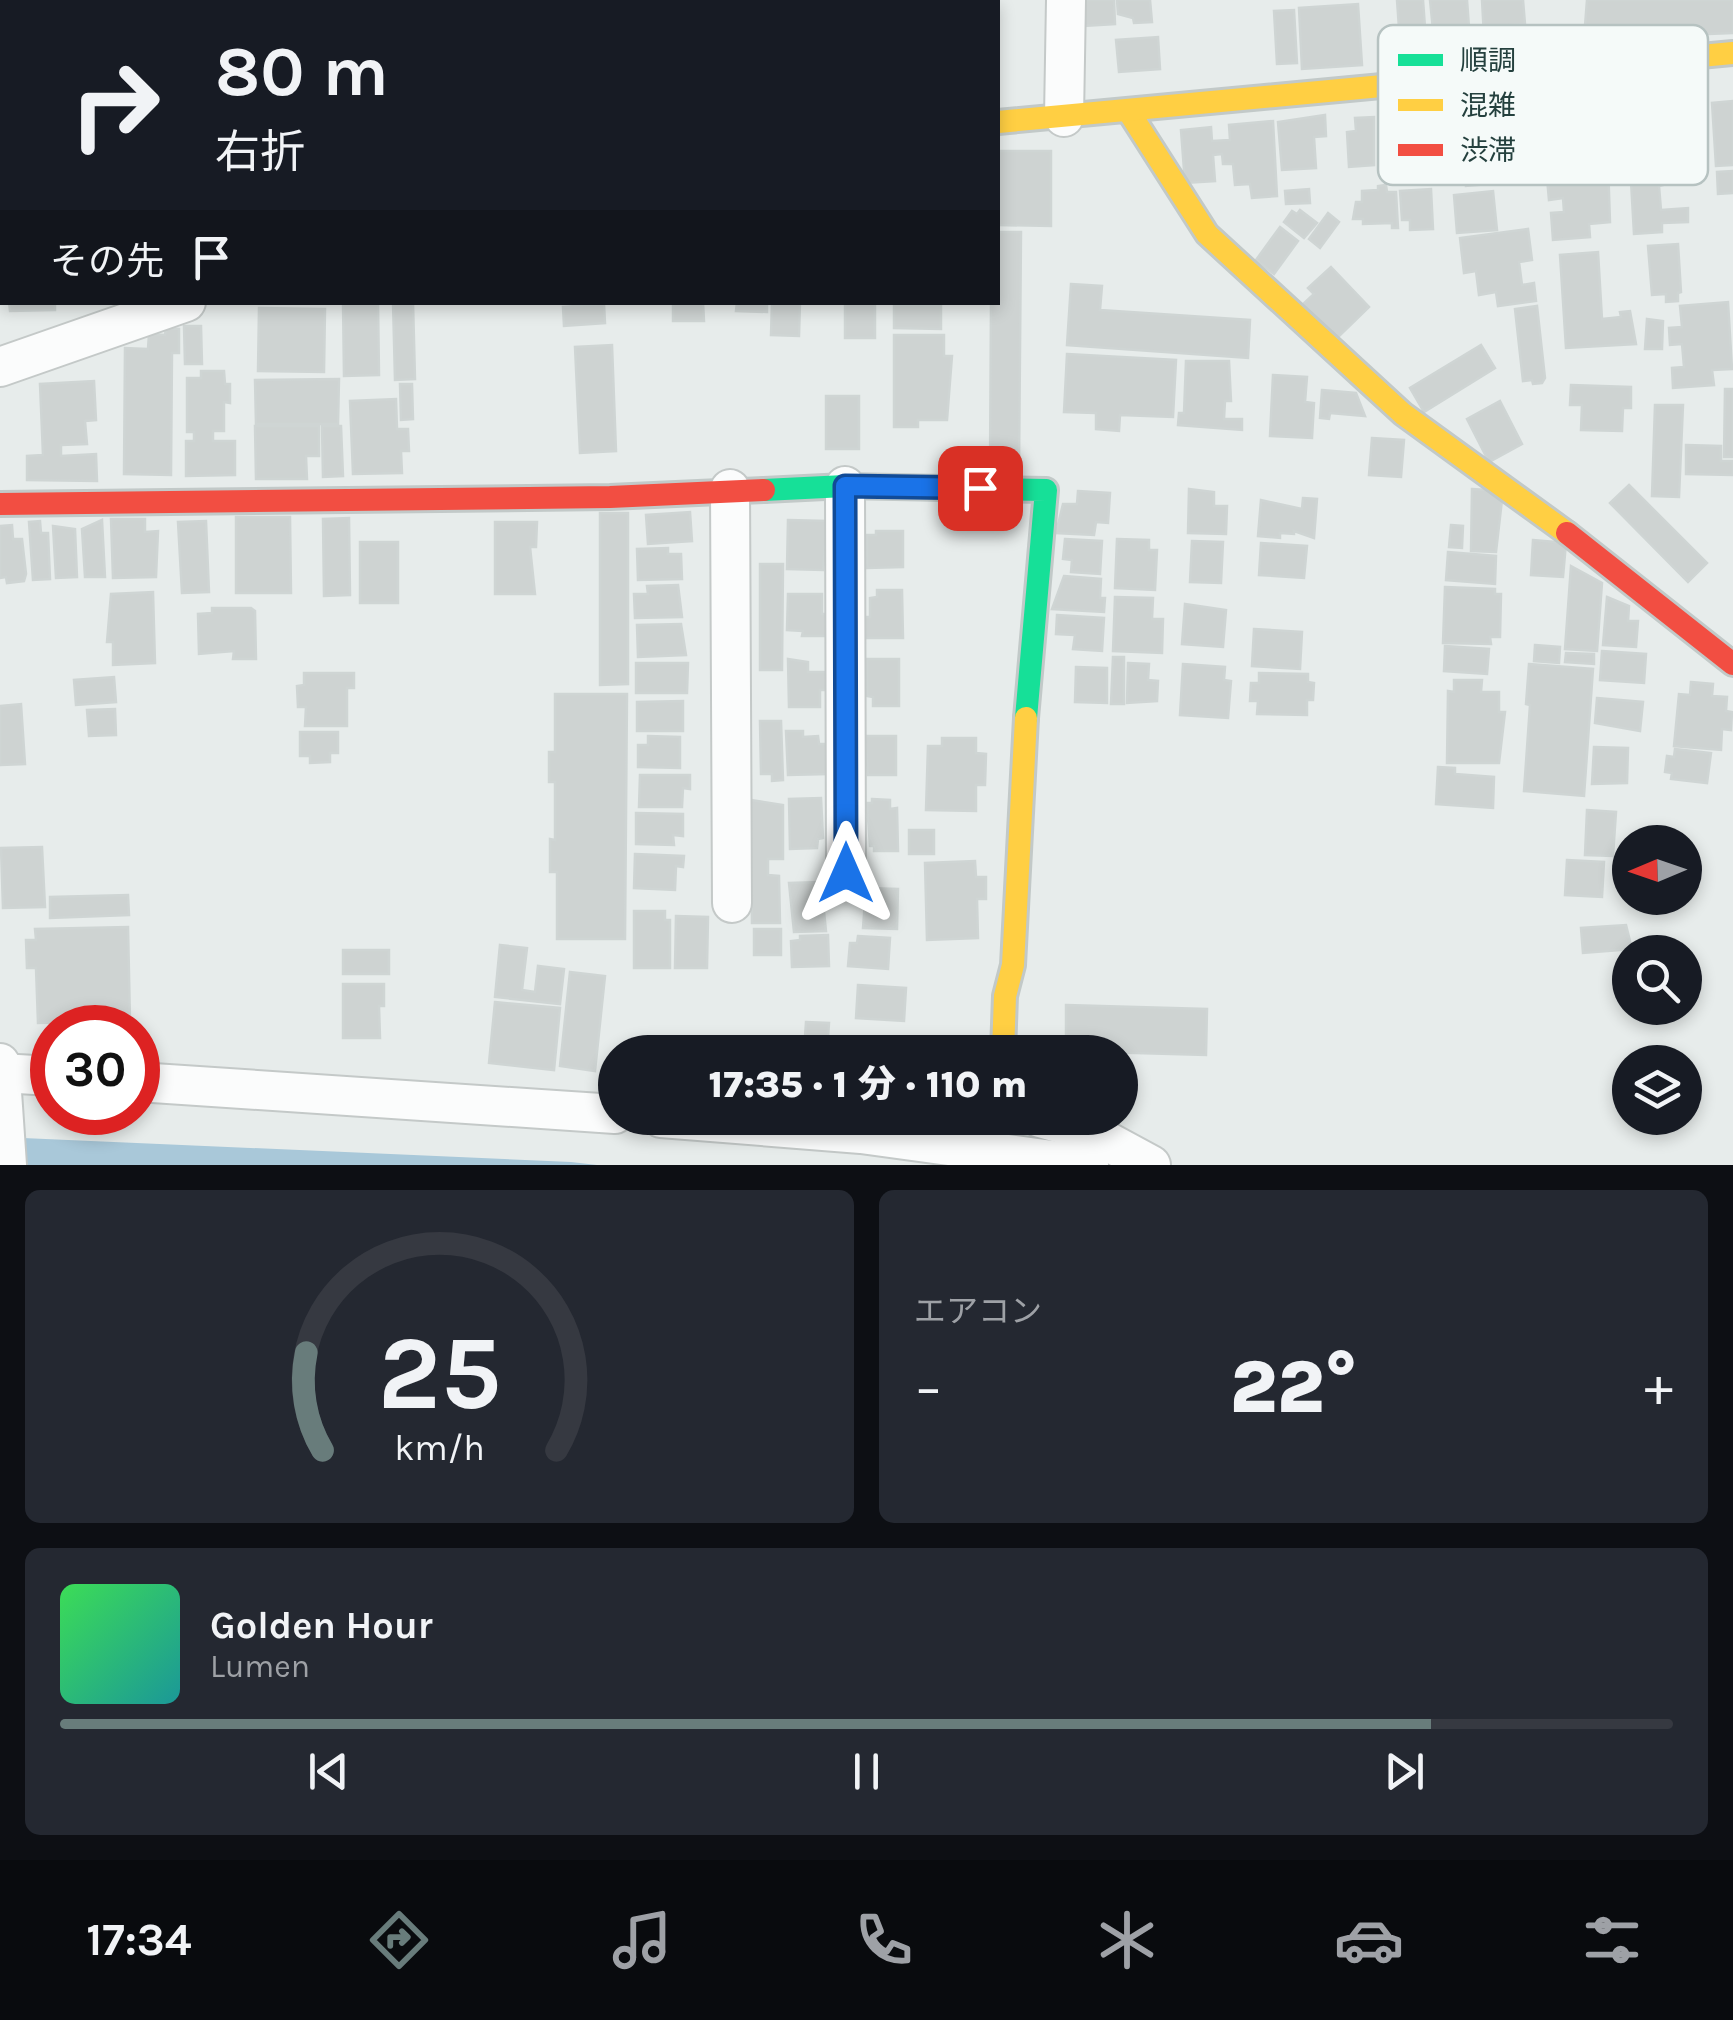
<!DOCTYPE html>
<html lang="ja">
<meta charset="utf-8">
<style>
:root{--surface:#171b24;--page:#242831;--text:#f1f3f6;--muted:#9ea1a6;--line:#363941;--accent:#687c7b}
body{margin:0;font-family:Karla,"Noto Sans JP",sans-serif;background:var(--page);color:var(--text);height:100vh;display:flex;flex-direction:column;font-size:38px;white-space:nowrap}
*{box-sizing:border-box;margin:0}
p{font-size:32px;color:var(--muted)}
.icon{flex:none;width:55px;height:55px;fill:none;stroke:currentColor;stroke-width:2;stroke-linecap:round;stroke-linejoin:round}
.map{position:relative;height:1165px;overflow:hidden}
.details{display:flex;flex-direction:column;gap:25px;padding:25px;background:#0d0f14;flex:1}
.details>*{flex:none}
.hud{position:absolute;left:0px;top:0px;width:1000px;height:305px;box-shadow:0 5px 15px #0003;background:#171b24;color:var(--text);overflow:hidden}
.needle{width:65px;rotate:268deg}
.tools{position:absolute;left:1612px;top:825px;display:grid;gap:20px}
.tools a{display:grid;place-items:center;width:90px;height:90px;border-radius:50%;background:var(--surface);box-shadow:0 5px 15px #0003;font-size:50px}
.speed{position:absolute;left:30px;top:1005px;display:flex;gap:20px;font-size:50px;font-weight:700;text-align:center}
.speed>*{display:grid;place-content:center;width:130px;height:130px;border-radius:50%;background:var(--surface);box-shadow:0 5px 15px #0003;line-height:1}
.speed .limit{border:15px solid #d22;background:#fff;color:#111}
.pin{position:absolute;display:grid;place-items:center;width:85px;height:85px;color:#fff;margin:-42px;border-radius:20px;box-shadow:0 5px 15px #0006}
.me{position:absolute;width:110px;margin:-55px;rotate:0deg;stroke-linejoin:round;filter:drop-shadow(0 0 8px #0008)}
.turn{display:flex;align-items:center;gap:35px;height:210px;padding:0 50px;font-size:45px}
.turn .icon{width:130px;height:130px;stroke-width:2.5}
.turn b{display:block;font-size:70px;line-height:85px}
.then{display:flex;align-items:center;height:95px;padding:0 50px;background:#0003;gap:20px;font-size:38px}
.big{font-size:75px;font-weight:800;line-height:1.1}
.details .tile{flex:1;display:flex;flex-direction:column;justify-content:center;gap:15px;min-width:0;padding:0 35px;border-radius:15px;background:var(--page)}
.details .dial{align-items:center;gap:0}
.dial svg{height:260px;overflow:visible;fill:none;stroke:var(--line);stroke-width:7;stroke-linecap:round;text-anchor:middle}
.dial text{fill:var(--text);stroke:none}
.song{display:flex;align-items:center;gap:30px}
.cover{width:120px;height:120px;border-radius:15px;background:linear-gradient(135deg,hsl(130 70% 55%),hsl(180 70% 35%))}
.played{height:10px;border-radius:5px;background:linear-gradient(90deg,var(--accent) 85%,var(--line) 85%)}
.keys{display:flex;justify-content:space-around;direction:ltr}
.heat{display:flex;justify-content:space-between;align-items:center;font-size:55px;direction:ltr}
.details .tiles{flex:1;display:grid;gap:25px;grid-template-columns:1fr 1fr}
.tile:last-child{grid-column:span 2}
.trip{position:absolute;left:598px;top:1035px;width:540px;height:100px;border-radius:50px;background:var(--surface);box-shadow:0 5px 15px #0003;font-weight:800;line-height:100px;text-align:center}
.tab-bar{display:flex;height:160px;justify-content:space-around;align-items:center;background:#090b0e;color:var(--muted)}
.tab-bar .icon{width:70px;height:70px}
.tab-bar .current{color:var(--accent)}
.tab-bar b{font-size:45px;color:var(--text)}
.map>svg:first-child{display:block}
.water{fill:#a9c8d9}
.building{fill:#ced3d2;stroke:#cfd5d4;stroke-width:2.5}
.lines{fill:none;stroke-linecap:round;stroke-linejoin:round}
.street-casing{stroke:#c4c9c8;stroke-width:42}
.fast-casing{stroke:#c2c9c8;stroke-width:28}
.slow-casing{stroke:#c2c9c8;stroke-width:28}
.jam-casing{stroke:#c2c9c8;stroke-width:28}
.street{stroke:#fbfcfc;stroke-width:38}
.fast{stroke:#16e098;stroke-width:22}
.slow{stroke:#ffcf43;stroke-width:22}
.jam{stroke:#f24e42;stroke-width:22}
.route-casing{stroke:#114b97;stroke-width:25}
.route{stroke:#1a73e8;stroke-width:18}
.key{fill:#f5faf9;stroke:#b6c2c1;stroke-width:2.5}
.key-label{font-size:28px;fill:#24403e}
</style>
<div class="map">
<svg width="1733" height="1165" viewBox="0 0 1733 1165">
<rect width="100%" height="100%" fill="#e7eceb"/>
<path class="water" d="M0,1137L571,1162L597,1165H0Z"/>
<g class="building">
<path d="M1082,0H1114L1115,24L1084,26Z"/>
<path d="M1117,0H1150L1152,22L1134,23L1133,18L1118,14Z"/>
<path d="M1397,0H1423L1426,41L1400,42Z"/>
<path d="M1430,0H1467L1469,27L1433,30Z"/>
<path d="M1482,0H1523L1525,24L1499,26L1501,53L1485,54Z"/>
<path d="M1587,0H1733V33L1584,39Z"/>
<path d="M1358,4L1362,65L1302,69L1299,8Z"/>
<path d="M1294,10L1297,63L1277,64L1274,11Z"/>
<path d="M1158,37L1160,69L1119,72L1116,40Z"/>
<path d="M1700,80V95L1681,96V106H1685L1689,182L1672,183V177H1663V185L1659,186L1661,210L1688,208V222L1662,223V232L1634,234L1631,181H1637L1635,152H1628L1627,133L1635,132L1634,112H1628L1627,84Z"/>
<path d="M1733,101V165L1716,166L1712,103Z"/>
<path d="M1325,115L1326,136L1314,137L1316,168L1282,170L1278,122Z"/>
<path d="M1374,117V165L1349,167L1347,132L1356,131L1355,118Z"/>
<path d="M1273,121L1277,196L1252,198L1250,184L1235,185L1233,164H1223L1222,154L1213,155L1215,181L1185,183L1181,130L1211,127L1212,141L1230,140L1229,125Z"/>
<path d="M1514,127V182L1466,186V130Z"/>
<path d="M1607,134L1610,222L1589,224L1590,237L1553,240L1551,213L1564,212L1563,198L1549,200L1547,178H1553L1550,142Z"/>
<path d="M998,151H1051V226L998,225Z"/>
<path d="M1733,171V193L1718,194L1717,172Z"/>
<path d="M1386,185L1387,192H1396L1398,228H1392V223L1363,224V219H1353L1356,202H1362V191L1378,190V186Z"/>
<path d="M1309,189L1310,203L1286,204L1285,191Z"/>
<path d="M1431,189L1433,229L1410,230V220H1402L1400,191Z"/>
<path d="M1493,191L1497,230L1457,233L1454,195Z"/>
<path d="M1300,210L1317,223L1304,238L1284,222L1292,211L1297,214Z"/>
<path d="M1328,213L1339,222L1320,248L1309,239Z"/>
<path d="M1280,227L1298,241L1274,274L1256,260Z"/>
<path d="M1528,229L1532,260L1519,262L1522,285L1534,283L1536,301L1498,306L1496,292L1479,295L1476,271L1464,273L1460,238Z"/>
<path d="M998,232H1021L1019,469L990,468L991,302H998Z"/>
<path d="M1678,244L1681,292L1678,293V301L1666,302V294L1652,295L1648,246Z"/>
<path d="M1598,252L1602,319L1621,317L1620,312L1630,311L1636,344L1566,348L1560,255Z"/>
<path d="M1331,267L1369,307L1334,341L1301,306L1314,294L1308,288Z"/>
<path d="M1071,284L1102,286L1100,310L1250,320L1248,358L1067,345Z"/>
<path d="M9,302H55V310L10,311Z"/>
<path d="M343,302H378L379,375L344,376Z"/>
<path d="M393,302H413L415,379L395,380Z"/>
<path d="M673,302H703L704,321H673Z"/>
<path d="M737,302H767V312L736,311Z"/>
<path d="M772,302H800L799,336L771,335Z"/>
<rect x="845" y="302" width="30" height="36"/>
<path d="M1728,302L1732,369L1712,370L1714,385L1673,388L1672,368L1684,367L1682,344L1670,345L1669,328L1682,327L1680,306Z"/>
<path d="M604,304L605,323L564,326L563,307Z"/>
<path d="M894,305L941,306V329L894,328Z"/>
<path d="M1537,306L1545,378L1542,383L1533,384L1532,380L1523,381L1515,309Z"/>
<path d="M259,308L325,309L324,372L258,371Z"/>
<path d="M1647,319L1663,321L1662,349H1645Z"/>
<path d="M184,326H201L202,364H185Z"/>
<path d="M166,328L179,329V353H172L171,475L124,474L125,348L148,349L149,334L165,335Z"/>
<path d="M894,335H944V356H952L947,420H918V427H894Z"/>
<path d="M612,345L616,451L580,453L575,347Z"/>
<path d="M1481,345L1495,368L1424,412L1410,388Z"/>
<path d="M1067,354L1176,360L1173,417L1120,415L1119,431L1096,429V413L1064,412Z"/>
<path d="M1186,361H1229L1231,401H1225L1224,419H1242V430L1178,425L1179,413H1184Z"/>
<path d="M201,371H224L225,384H230V403L224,402V431H213V441H235V475L186,476V441H194V432H187V378H201Z"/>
<path d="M1273,375L1307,377L1305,402L1314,403L1312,438L1270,436Z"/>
<path d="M339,379L338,424H256L255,380Z"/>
<path d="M94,381L96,420L85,421L87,444L61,445V456L96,454L97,481L27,480V456L43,455L40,384Z"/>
<path d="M400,384H412L413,419L401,420Z"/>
<path d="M1571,385L1631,387V408H1623L1622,431L1581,430L1582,405H1570Z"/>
<path d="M1725,389H1733V457H1724Z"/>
<path d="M1322,390L1356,393L1365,416L1330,413L1329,419L1320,418Z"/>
<rect x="826" y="396" width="33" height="53"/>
<path d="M396,399L397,429H408L409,451H401L402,473L353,474L350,401Z"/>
<path d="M1500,401L1522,444L1489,462L1467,419Z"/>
<path d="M1655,405H1683L1679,497L1652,496Z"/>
<path d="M255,426H319V456H306L307,479H256Z"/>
<path d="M322,426H341L343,476L323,477Z"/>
<path d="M1372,438L1404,440L1401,477L1369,475Z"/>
<path d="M1686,445L1721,446V461H1733V475L1686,474Z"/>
<path d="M1629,485L1707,563L1688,582L1610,503Z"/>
<path d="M1189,489L1214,492V506H1227L1226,534L1188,533Z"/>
<path d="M1472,489L1503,491L1496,552L1471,551Z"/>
<path d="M1078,491L1110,493L1108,523L1096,522L1094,535L1056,533L1063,504H1077Z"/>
<path d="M1303,498L1317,499L1314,538L1294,531V534L1280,533V538L1258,536L1261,500L1302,509Z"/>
<path d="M690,512L692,541L648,544L646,515Z"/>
<path d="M600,513H628V684L600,685Z"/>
<path d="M236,517H290L291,593H236Z"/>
<path d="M349,518L350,595L324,596L323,519Z"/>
<path d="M111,519H145V532L158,531L156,577L113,578Z"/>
<path d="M102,520L105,577H85L82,529Z"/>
<path d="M788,520L827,521L823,570L787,569Z"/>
<path d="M40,521L41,533H48L50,579L33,580L29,522Z"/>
<path d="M206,521L209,592L182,593L178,522Z"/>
<path d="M495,522H537L536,547H530L535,594H495Z"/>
<path d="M12,525L13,539H22L26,574L24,581L7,583L6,577L0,578V526Z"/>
<path d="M1451,525L1463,526L1462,548L1449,547Z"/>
<path d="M53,526L75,529L77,577L56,578Z"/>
<path d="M876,531H903V567L867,568V535H876Z"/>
<path d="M1065,539L1102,541L1100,574L1071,572L1072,560L1063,559Z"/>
<path d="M1117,539L1149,540V550H1157L1155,590L1115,588Z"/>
<path d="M1533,540L1566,543L1563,577L1531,575Z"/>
<path d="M1192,541L1223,542L1221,583L1190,582Z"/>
<rect x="360" y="542" width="38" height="61"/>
<path d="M1261,543L1307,546L1304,578L1259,575Z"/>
<path d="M668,548V554H681L682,579L638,580L637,549Z"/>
<path d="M1448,552L1496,556L1495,584L1446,580Z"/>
<path d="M760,564H783L782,670H760Z"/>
<path d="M1571,566L1602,583L1597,651L1565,649Z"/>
<path d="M1064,576L1101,579L1100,598H1105L1104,612L1052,609Z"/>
<path d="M678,585L682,617L635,618L634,594H648L647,586Z"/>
<path d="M1445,587L1495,589V594H1501L1500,637H1490L1491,644L1443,643Z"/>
<path d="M877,590H902L903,638H865V617H870V598L877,597Z"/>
<path d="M153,592L155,663L113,665V642H107L111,594Z"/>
<path d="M788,594H822V614H829V636H802L803,631L787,630Z"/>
<path d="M1115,597L1153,598L1152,619H1163L1162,653L1113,651Z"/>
<path d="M1607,597L1629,606L1628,621H1638L1636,647L1603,645Z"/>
<path d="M1185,604L1226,610L1223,647L1182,644Z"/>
<path d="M212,608H251L255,611L256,659H233L234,651L199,654L198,614L212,613Z"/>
<path d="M1057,615L1104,618L1102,651L1073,649L1075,635L1056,634Z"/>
<path d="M681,624L686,655L638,657L637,625Z"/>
<path d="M1254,629L1302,632L1300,669L1252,666Z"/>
<path d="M1535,645L1560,647L1559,663L1534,661Z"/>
<path d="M1445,646L1489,649L1487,674L1444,671Z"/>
<path d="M1602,651L1646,654L1644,683L1600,680Z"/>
<path d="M1566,653L1594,654V664L1565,662Z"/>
<path d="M1113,657H1124V704H1111Z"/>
<path d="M788,659L808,662V672H827V690H820V707H789Z"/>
<path d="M867,659H899V706H873V697L867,696Z"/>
<path d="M636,663H688L687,693H636Z"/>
<path d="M1128,663L1149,664L1148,680L1158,681L1157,701L1127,703Z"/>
<path d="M1183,664L1225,667L1224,680L1231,681L1228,718L1180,715Z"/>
<path d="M1529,664L1593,669L1584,796L1524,791L1530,705L1526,704Z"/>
<path d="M1076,667L1107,668V703L1075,702Z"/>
<path d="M304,673H354V688H347V726H305L306,707H298L297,686L304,685Z"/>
<path d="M1259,673L1308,674V682L1314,683L1313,700H1307V715L1257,714L1258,701H1250L1251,683H1259Z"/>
<path d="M114,677L116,702L76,705L74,680Z"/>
<path d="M1454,680H1482L1481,692H1499V712H1505L1499,763H1447L1448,691L1454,692Z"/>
<path d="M1691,682L1713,684L1712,696L1727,697L1726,711L1732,712L1731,730L1722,729L1721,750L1674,746L1679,694L1690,695Z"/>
<path d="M555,694H627L625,939H557V872H550V839L555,840V782H549V752H555Z"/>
<path d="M1597,698L1643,702L1640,731L1595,723Z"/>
<path d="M683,701V731H637V702Z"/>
<path d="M21,704L25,764L0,765V706Z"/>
<path d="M115,709L116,735L89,736L87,710Z"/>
<path d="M760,721H781L783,780L772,781V774H761Z"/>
<path d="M786,731H803V737L818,736L819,744H827L828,774L788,775Z"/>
<path d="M300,732H338V753H330V762L310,763V756H300Z"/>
<path d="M648,736L680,737V768L638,767V745H648Z"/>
<path d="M865,736H896V775H868Z"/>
<path d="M942,738H976V753L986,754L985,785H976V811L926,810L928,746H942Z"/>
<path d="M1594,747L1628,748L1627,783L1592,784Z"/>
<path d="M1675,749L1711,753L1707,783L1671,779L1672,773L1665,772L1667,756L1674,757Z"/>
<path d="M1438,767L1455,768V774L1494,777L1493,808L1436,804Z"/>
<path d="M640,775H690V789L683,788L682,807H639Z"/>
<path d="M821,798L823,838L818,839L817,848L790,849L789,799Z"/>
<path d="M872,799L890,800V809L897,808L898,851H874V846H870L867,803H872Z"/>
<path d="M751,800L783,805V859H768V875L779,876L780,923H752Z"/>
<path d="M1587,810L1616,812L1613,856L1585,855Z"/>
<path d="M636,813L683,814V836L673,835L674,845L636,844Z"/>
<rect x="909" y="830" width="25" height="24"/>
<path d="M42,847L45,907L3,908L1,848Z"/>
<path d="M635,854L684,856L683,867L676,866L675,890L634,888Z"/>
<path d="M1567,860L1604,862L1602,897L1565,895Z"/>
<path d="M975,861L976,877H986V899H977L978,938L927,940L925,863Z"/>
<path d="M821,882L826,931L794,932L789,883Z"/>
<path d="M866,888L898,889L897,929L863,928Z"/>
<path d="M128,895L129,915L50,918V897Z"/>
<path d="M634,911H665V920H670V968H634Z"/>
<path d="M676,916L708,917L707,968H675Z"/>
<path d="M1626,925L1632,949L1583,953L1581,928Z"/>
<path d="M128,927L130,1021L38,1023L36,968H27L26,940H36L35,929Z"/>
<rect x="754" y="929" width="27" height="26"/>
<path d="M828,935L829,966L792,967L791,941L800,940V936Z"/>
<path d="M858,936L890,938L888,969L848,966L850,943H857Z"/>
<path d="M500,945L527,948L522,990L535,992L538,966L564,969L560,1004L495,997Z"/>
<rect x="343" y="950" width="46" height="24"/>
<path d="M570,972L605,976L595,1071L560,1066Z"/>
<path d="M343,984H384V1006H379L380,1038H343Z"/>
<path d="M858,985L906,988L904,1021L856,1018Z"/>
<path d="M495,1002L560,1008L554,1070L489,1063Z"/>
<path d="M1066,1005L1207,1009L1206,1055L1064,1051L1059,1038H1066Z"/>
<path d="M806,1022L829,1023L827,1052H804Z"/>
</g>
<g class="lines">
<g class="street-casing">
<g id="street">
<path d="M151,0L209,2"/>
<path d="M587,0L588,2"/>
<path d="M322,2L349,0"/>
<path d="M1064,117L1066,0"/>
<path d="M0,227H2"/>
<path d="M0,367L186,302"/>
<path d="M845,486L846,873"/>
<path d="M730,489L732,903"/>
<path d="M0,1063L7,1165"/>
<path d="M0,1073L52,1076"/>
<path d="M138,1082L615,1114"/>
<path d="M661,1118L861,1134L1089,1165"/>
<path d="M1040,1118L1090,1132L1151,1165"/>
</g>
</g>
<g class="fast-casing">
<path id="fast" d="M764,490L845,486L1046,490L1026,718"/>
</g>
<g class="slow-casing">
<g id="slow">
<path d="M1129,112L1207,234L1403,414L1567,533"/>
<path d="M998,122L1733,53"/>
<path d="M1003,1052L1005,996L1013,965L1026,718"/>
</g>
</g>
<g class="jam-casing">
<g id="jam">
<path d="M0,504L610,497L764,490"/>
<path d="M1567,533L1733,664"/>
</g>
</g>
<use href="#street" class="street"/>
<use href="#fast" class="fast"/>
<use href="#slow" class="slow"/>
<use href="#jam" class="jam"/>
</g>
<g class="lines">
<g class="route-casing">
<path id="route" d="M846,873L845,486L980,488"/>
</g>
<use href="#route" class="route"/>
</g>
<rect x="1378" y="25" width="330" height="160" rx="15" class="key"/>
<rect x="1398" y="54" width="45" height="12" fill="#16e098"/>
<rect x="1398" y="99" width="45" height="12" fill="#ffcf43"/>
<rect x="1398" y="144" width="45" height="12" fill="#f24e42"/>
<g class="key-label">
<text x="1460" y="70">順調</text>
<text x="1460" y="115">混雑</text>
<text x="1460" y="160">渋滞</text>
</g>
</svg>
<div class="tools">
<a><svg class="needle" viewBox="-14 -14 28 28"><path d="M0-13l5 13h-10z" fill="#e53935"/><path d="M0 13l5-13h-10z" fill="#9ea1a6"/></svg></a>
<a><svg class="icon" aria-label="search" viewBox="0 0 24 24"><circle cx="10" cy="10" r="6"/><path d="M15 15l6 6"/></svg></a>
<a><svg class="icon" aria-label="layers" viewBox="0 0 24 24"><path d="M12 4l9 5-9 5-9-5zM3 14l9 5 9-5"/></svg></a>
</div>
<div class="speed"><div class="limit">30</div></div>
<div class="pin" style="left:980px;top:488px;background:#d93025"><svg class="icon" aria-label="arrive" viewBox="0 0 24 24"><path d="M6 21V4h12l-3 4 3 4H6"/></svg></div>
<svg class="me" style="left:846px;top:873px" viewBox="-20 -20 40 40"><path d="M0-17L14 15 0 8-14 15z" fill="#1a73e8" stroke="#fff" stroke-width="4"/></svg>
<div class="trip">17:35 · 1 分 · 110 m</div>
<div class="hud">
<div class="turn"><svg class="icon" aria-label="right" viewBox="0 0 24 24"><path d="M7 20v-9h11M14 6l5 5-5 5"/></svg><div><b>80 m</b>右折</div></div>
<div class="then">その先<svg class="icon" aria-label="arrive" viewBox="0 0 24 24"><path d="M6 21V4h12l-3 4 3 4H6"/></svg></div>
</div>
</div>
<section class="details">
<div class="tiles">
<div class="tile dial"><svg viewBox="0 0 100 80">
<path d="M14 69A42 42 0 1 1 86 69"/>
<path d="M14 69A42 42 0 0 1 9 39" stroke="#687c7b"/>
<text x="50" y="56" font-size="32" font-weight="700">25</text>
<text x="50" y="72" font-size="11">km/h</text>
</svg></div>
<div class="tile"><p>エアコン</p>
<div class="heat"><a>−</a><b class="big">22°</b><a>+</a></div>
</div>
<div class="tile">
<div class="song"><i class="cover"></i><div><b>Golden Hour</b><p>Lumen</p></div></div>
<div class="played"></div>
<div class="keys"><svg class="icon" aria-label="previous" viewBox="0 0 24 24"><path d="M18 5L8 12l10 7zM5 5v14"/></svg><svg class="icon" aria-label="pause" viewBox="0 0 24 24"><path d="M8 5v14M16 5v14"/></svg><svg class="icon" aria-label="next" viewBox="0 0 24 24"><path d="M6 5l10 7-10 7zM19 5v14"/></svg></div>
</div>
</div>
</section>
<nav class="tab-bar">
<b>17:34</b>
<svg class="icon current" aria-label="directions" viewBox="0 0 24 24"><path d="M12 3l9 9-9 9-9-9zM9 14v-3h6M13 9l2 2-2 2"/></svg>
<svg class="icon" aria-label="music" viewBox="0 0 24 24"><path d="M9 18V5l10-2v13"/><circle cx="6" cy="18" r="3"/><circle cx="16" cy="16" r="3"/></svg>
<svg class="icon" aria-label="phone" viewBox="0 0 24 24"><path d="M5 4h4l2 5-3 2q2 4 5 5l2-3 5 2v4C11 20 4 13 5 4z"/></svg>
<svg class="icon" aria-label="climate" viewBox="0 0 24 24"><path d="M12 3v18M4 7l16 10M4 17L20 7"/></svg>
<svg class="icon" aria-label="car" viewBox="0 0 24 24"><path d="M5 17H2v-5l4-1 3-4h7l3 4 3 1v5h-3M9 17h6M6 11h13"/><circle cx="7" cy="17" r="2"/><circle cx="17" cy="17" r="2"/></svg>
<svg class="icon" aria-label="filters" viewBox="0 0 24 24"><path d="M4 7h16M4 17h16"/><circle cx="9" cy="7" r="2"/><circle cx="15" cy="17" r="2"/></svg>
</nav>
